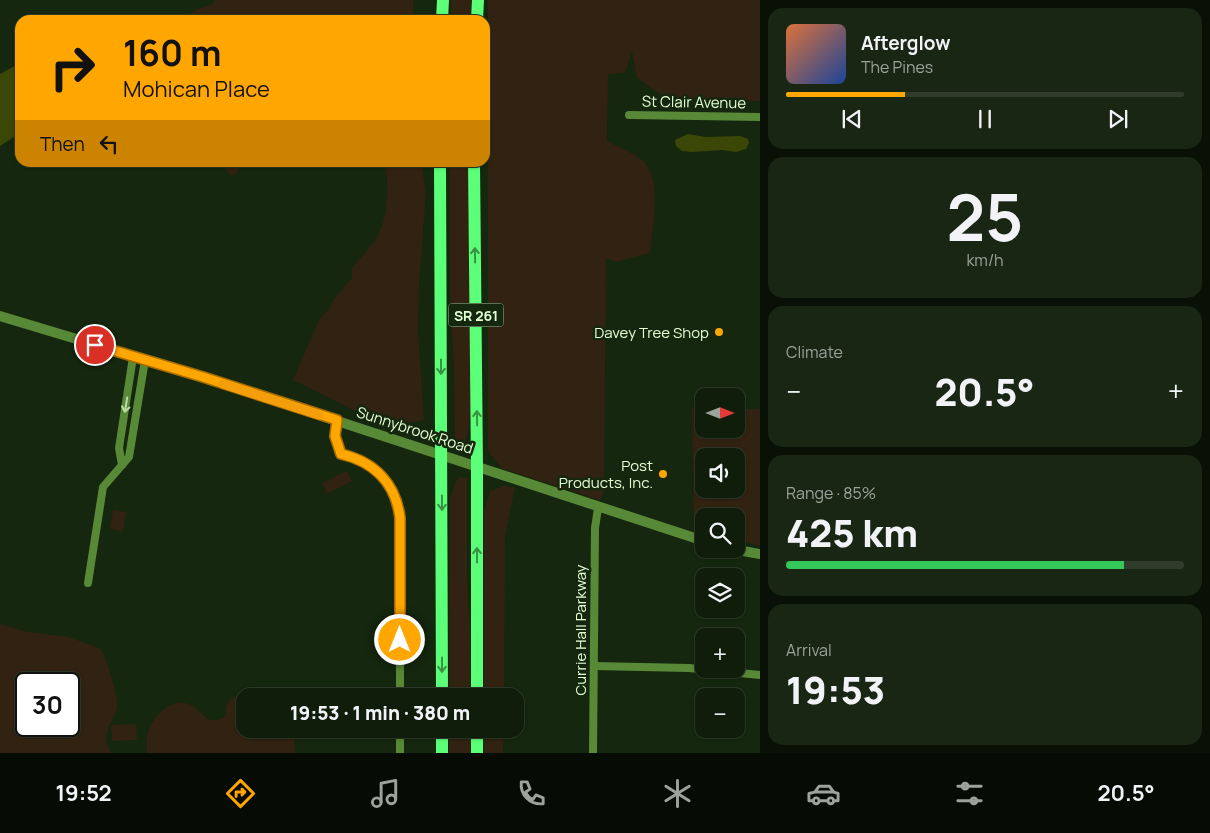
<!DOCTYPE html>
<meta charset="utf-8">
<style>
:root{--surface:#101d0a;--page:#192613;--text:#f1f3f6;--muted:#9ca29c;--line:#303b2b;--accent:#ffa600}
body{margin:0;font-family:Manrope,sans-serif;background:var(--page);color:var(--text);height:100vh;display:flex;flex-direction:column;font-size:19px;white-space:nowrap}
*{box-sizing:border-box;margin:0}
p{font-size:16px;color:var(--muted)}
.icon{flex:none;width:28px;height:28px;fill:none;stroke:currentColor;stroke-width:2;stroke-linecap:round;stroke-linejoin:round}
.map{position:relative;flex:1;overflow:hidden}
.sheet{display:flex;flex-direction:column;gap:8px;padding:8px;background:#091006;width:450px}
.sheet>*{flex:none}
.hud{position:absolute;left:15px;top:15px;width:475px;height:152px;border-radius:15px;box-shadow:0 1px 4px #0004,0 0 0 1px var(--line);background:#ffa600;color:#111;overflow:hidden}
.needle{width:32px;rotate:90deg}
.fabs{position:absolute;left:695px;top:388px;display:grid;gap:10px}
.fabs a{display:grid;place-items:center;width:50px;height:50px;border-radius:10px;background:var(--surface);box-shadow:0 1px 4px #0004,0 0 0 1px var(--line);font-size:25px}
.speed{position:absolute;left:15px;top:672px;display:flex;gap:10px;font-size:25px;font-weight:700;text-align:center}
.speed>*{display:grid;place-content:center;width:65px;height:65px;border-radius:50%;background:var(--surface);box-shadow:0 1px 4px #0004,0 0 0 1px var(--line);line-height:1}
.speed .limit{border:2px solid #111;border-radius:8px;background:#fff;color:#111}
.pin{position:absolute;display:grid;place-items:center;width:42px;height:42px;color:#fff;margin:-21px;border:2px solid #fff;border-radius:50%;box-shadow:0 1px 5px #0007}
.me{position:absolute;width:55px;margin:-28px;rotate:0deg;stroke-linejoin:round;filter:drop-shadow(0 0 4px #0008)}
.turn{display:flex;align-items:center;gap:18px;height:105px;padding:0 25px;font-size:22px}
.turn .icon{width:65px;height:65px;stroke-width:2.5}
.turn b{display:block;font-size:35px;line-height:42px}
.then{display:flex;align-items:center;height:48px;padding:0 25px;background:#0003;gap:10px;font-size:19px}
.big{font-size:38px;font-weight:800;line-height:1.1}
.sheet .tile{flex:1;display:flex;flex-direction:column;justify-content:center;gap:8px;min-width:0;padding:0 18px;border-radius:15px;background:var(--page)}
.sheet .dial{align-items:center;gap:0}
.dial b{font-size:65px;line-height:1}
.song{display:flex;align-items:center;gap:15px}
.cover{width:60px;height:60px;border-radius:8px;background:linear-gradient(135deg,hsl(20 70% 55%),hsl(220 70% 35%))}
.played{height:5px;border-radius:2px;background:linear-gradient(90deg,var(--accent) 30%,var(--line) 30%)}
.keys{display:flex;justify-content:space-around;direction:ltr}
.heat{display:flex;justify-content:space-between;align-items:center;font-size:28px;direction:ltr}
.charge{height:8px;border-radius:4px;background:linear-gradient(90deg,#34c759 85%,var(--line) 0)}
.trip{position:absolute;left:236px;top:688px;width:288px;height:50px;border-radius:15px;background:var(--surface);box-shadow:0 1px 4px #0004,0 0 0 1px var(--line);font-weight:800;line-height:50px;text-align:center}
.tab-bar{display:flex;height:80px;justify-content:space-around;align-items:center;background:#060c04;color:var(--muted)}
.tab-bar .icon{width:35px;height:35px}
.tab-bar .selected{color:var(--accent)}
.tab-bar b{font-size:22px;color:var(--text)}
main{display:flex;flex:1;min-height:0}
.map>svg:first-child{display:block}
.green{fill:#322211;fill-rule:evenodd}
.water{fill:#3b4707}
.lines{fill:none;stroke-linecap:round;stroke-linejoin:round}
.minor{stroke:#588937;stroke-width:8}
.tertiary{stroke:#588937;stroke-width:10}
.primary{stroke:#5bff78;stroke-width:12}
.oneway{stroke:#389343}
.oneway2{stroke:#b9dca5}
.route-casing{stroke:#a66c00;stroke-width:12}
.route{stroke:#ffa600;stroke-width:9}
.slow{stroke:#f59e0b;stroke-width:9}
.poi-dot{fill:#ffa600;stroke:#15270e;stroke-width:2}
.labels{text-anchor:middle;dominant-baseline:central;stroke-width:5;stroke-linejoin:round;paint-order:stroke}
.shield{fill:#15270e;stroke:#a5be99;stroke-width:1}
.shield-label{font-size:14px;font-weight:bold;fill:#e3ffd4}
.street-label{font-size:15px;fill:#e3ffd4;stroke:#15270e}
.poi-label{font-size:15px;fill:#e3ffd4;stroke:#15270e;text-anchor:end}
</style>
<main>
<div class="map">
<svg width="760" height="753" viewBox="0 0 760 753">
<rect width="100%" height="100%" fill="#15270e"/>
<g class="green">
<path d="M216,0H413L414,20H179L196,10L212,4Z"/>
<path d="M451,0H474L473,20H451Z"/>
<path d="M488,0H760V101L664,97L637,78L632,51L625,73L608,74L607,141C616,146 638,155 644,162C663,182 652,228 650,253L616,262L606,258L604,490L600,500L501,468L488,451Z"/>
<path d="M221,163H240L238,172L231,176Z"/>
<path d="M385,163H421L426,192L419,285L418,331L424,420L392,425L362,414L293,380L319,320L329,309L334,299L352,278V268C360,258 372,247 378,235C389,213 389,186 385,163Z"/>
<path d="M450,163H471V413L468,433L464,445H459L455,440L454,371L450,292Z"/>
<path d="M692,408H704V429H736V409H760V546L736,540V516H704V532L694,530ZM736,456V489H704V456Z"/>
<path d="M346,471L352,481L327,494L322,483Z"/>
<path d="M458,477L467,478V571L470,639L471,696H449L450,498Z"/>
<path d="M503,486L515,487L505,536L504,696H484V510L490,491Z"/>
<path d="M113,510L126,512L123,532L110,529Z"/>
<path d="M0,624L28,632L69,637L101,649C106,657 118,695 117,705C116,723 98,730 111,753H0ZM26,684H69V726H26Z"/>
<path d="M279,693L286,696H245V729H294L295,753H147C147,748 146,742 147,737C150,719 170,695 191,705C197,708 203,715 209,720H217L225,717C226,712 226,705 229,701C235,693 268,693 279,693Z"/>
<path d="M136,724L137,740L112,741L111,725Z"/>
<rect x="449" y="729" width="22" height="24"/>
<path d="M484,729H504L503,753H484Z"/>
</g>
<g class="water">
<path d="M20,63V133L0,146V74Z"/>
<path d="M688,134L705,137L740,136L748,139L749,143L746,149L736,152L722,150L692,152L682,151L676,146L675,140Z"/>
</g>
<g class="lines">
<g class="minor">
<path d="M629,115L760,117"/>
<path d="M337,420L335,436L341,454C375,462 396,484 400,518V696"/>
<path d="M122,465L119,448L133,357"/>
<path d="M88,583L103,487L129,457L145,360"/>
<path d="M594,666L689,668L760,675"/>
<path d="M400,753V729"/>
<path d="M593,753L595,528L598,508"/>
</g>
<g class="tertiary">
<path d="M0,316L203,377L704,541"/>
<path d="M732,549L760,554"/>
</g>
<g class="primary">
<path d="M442,20L443,0"/>
<path d="M477,20L478,0"/>
<path d="M440,162L442,696"/>
<path d="M474,162L477,467V696"/>
<path d="M442,729V753"/>
<path d="M477,753V729"/>
</g>
</g>
<defs><path id="oneway-shaft" d="M-6 0H5M1.5-3L5.5 0L1.5 3" fill="none" stroke-width="1.6" stroke-linecap="round" stroke-linejoin="round" transform="scale(1.25)"/></defs>
<g class="oneway">
<use href="#oneway-shaft" transform="translate(475 255) rotate(-91)"/>
<use href="#oneway-shaft" transform="translate(441 367) rotate(90)"/>
<use href="#oneway-shaft" transform="translate(477 418) rotate(-91)"/>
<use href="#oneway-shaft" transform="translate(442 503) rotate(90)"/>
<use href="#oneway-shaft" transform="translate(477 555) rotate(-90)"/>
<use href="#oneway-shaft" transform="translate(442 665) rotate(90)"/>
</g>
<use class="oneway2" href="#oneway-shaft" transform="translate(126 405) rotate(99)"/>
<g class="lines">
<g class="route-casing">
<path id="route" d="M95,345L203,377L337,420L335,436L341,454C375,462 396,484 400,518V640"/>
</g>
<use href="#route" class="route"/>
<path class="slow" d="M223,384L319,415"/>
</g>
<g class="poi-dot">
<circle cx="719" cy="332" r="5"/>
<circle cx="663" cy="474" r="5"/>
</g>
<g class="labels">
<rect class="shield" x="448.5" y="303.5" width="55" height="23" rx="4"/>
<g class="shield-label">
<text x="476" y="315">SR 261</text>
</g>
<g class="street-label">
<text transform="translate(694 102) rotate(1)">St Clair Avenue</text>
<text transform="translate(415 430) rotate(18)">Sunnybrook Road</text>
<text transform="translate(580 630) rotate(-90)">Currie Hall Parkway</text>
</g>
<g class="poi-label">
<text x="709" y="332">Davey Tree Shop</text>
<text x="653" y="465">Post<tspan x="653" dy="17">Products, Inc.</tspan></text>
</g>
</g>
</svg>
<div class="fabs">
<a><svg class="needle" viewBox="-14 -14 28 28"><path d="M0-13l5 13h-10z" fill="#e53935"/><path d="M0 13l5-13h-10z" fill="#9ca29c"/></svg></a>
<a><svg class="icon" aria-label="sound" viewBox="0 0 24 24"><path d="M4 9h4l5-4v14l-5-4H4zM17 9q2 3 0 6"/></svg></a>
<a><svg class="icon" aria-label="search" viewBox="0 0 24 24"><circle cx="10" cy="10" r="6"/><path d="M15 15l6 6"/></svg></a>
<a><svg class="icon" aria-label="layers" viewBox="0 0 24 24"><path d="M12 4l9 5-9 5-9-5zM3 14l9 5 9-5"/></svg></a>
<a>+</a>
<a>−</a>
</div>
<div class="speed"><div class="limit">30</div></div>
<div class="pin" style="left:95px;top:345px;background:#d93025"><svg class="icon" aria-label="arrive" viewBox="0 0 24 24"><path d="M6 21V4h12l-3 4 3 4H6"/></svg></div>
<svg class="me" style="left:400px;top:640px" viewBox="-20 -20 40 40"><circle r="17" fill="#ffa600" stroke="#fff" stroke-width="3"/><path d="M0-11L8 9 0 5-8 9z" fill="#fff"/></svg>
<div class="trip">19:53 · 1 min · 380 m</div>
<div class="hud">
<div class="turn"><svg class="icon" aria-label="right" viewBox="0 0 24 24"><path d="M7 20v-9h11M14 6l5 5-5 5"/></svg><div><b>160 m</b>Mohican Place</div></div>
<div class="then">Then<svg class="icon" aria-label="left" viewBox="0 0 24 24"><path d="M17 20v-9H6M10 6l-5 5 5 5"/></svg></div>
</div>
</div>
<section class="sheet">
<div class="tile">
<div class="song"><i class="cover"></i><div><b>Afterglow</b><p>The Pines</p></div></div>
<div class="played"></div>
<div class="keys"><svg class="icon" aria-label="previous" viewBox="0 0 24 24"><path d="M18 5L8 12l10 7zM5 5v14"/></svg><svg class="icon" aria-label="pause" viewBox="0 0 24 24"><path d="M8 5v14M16 5v14"/></svg><svg class="icon" aria-label="next" viewBox="0 0 24 24"><path d="M6 5l10 7-10 7zM19 5v14"/></svg></div>
</div>
<div class="tile dial"><b>25</b><p>km/h</p></div>
<div class="tile"><p>Climate</p>
<div class="heat"><a>−</a><b class="big">20.5°</b><a>+</a></div>
</div>
<div class="tile"><p>Range · 85%</p><b class="big">425 km</b><div class="charge"></div></div>
<div class="tile"><p>Arrival</p><b class="big">19:53</b></div>
</section>
</main>
<nav class="tab-bar">
<b>19:52</b>
<svg class="icon selected" aria-label="directions" viewBox="0 0 24 24"><path d="M12 3l9 9-9 9-9-9zM9 14v-3h6M13 9l2 2-2 2"/></svg>
<svg class="icon" aria-label="music" viewBox="0 0 24 24"><path d="M9 18V5l10-2v13"/><circle cx="6" cy="18" r="3"/><circle cx="16" cy="16" r="3"/></svg>
<svg class="icon" aria-label="phone" viewBox="0 0 24 24"><path d="M5 4h4l2 5-3 2q2 4 5 5l2-3 5 2v4C11 20 4 13 5 4z"/></svg>
<svg class="icon" aria-label="climate" viewBox="0 0 24 24"><path d="M12 3v18M4 7l16 10M4 17L20 7"/></svg>
<svg class="icon" aria-label="car" viewBox="0 0 24 24"><path d="M5 17H2v-5l4-1 3-4h7l3 4 3 1v5h-3M9 17h6M6 11h13"/><circle cx="7" cy="17" r="2"/><circle cx="17" cy="17" r="2"/></svg>
<svg class="icon" aria-label="filters" viewBox="0 0 24 24"><path d="M4 7h16M4 17h16"/><circle cx="9" cy="7" r="2"/><circle cx="15" cy="17" r="2"/></svg>
<b>20.5°</b>
</nav>
